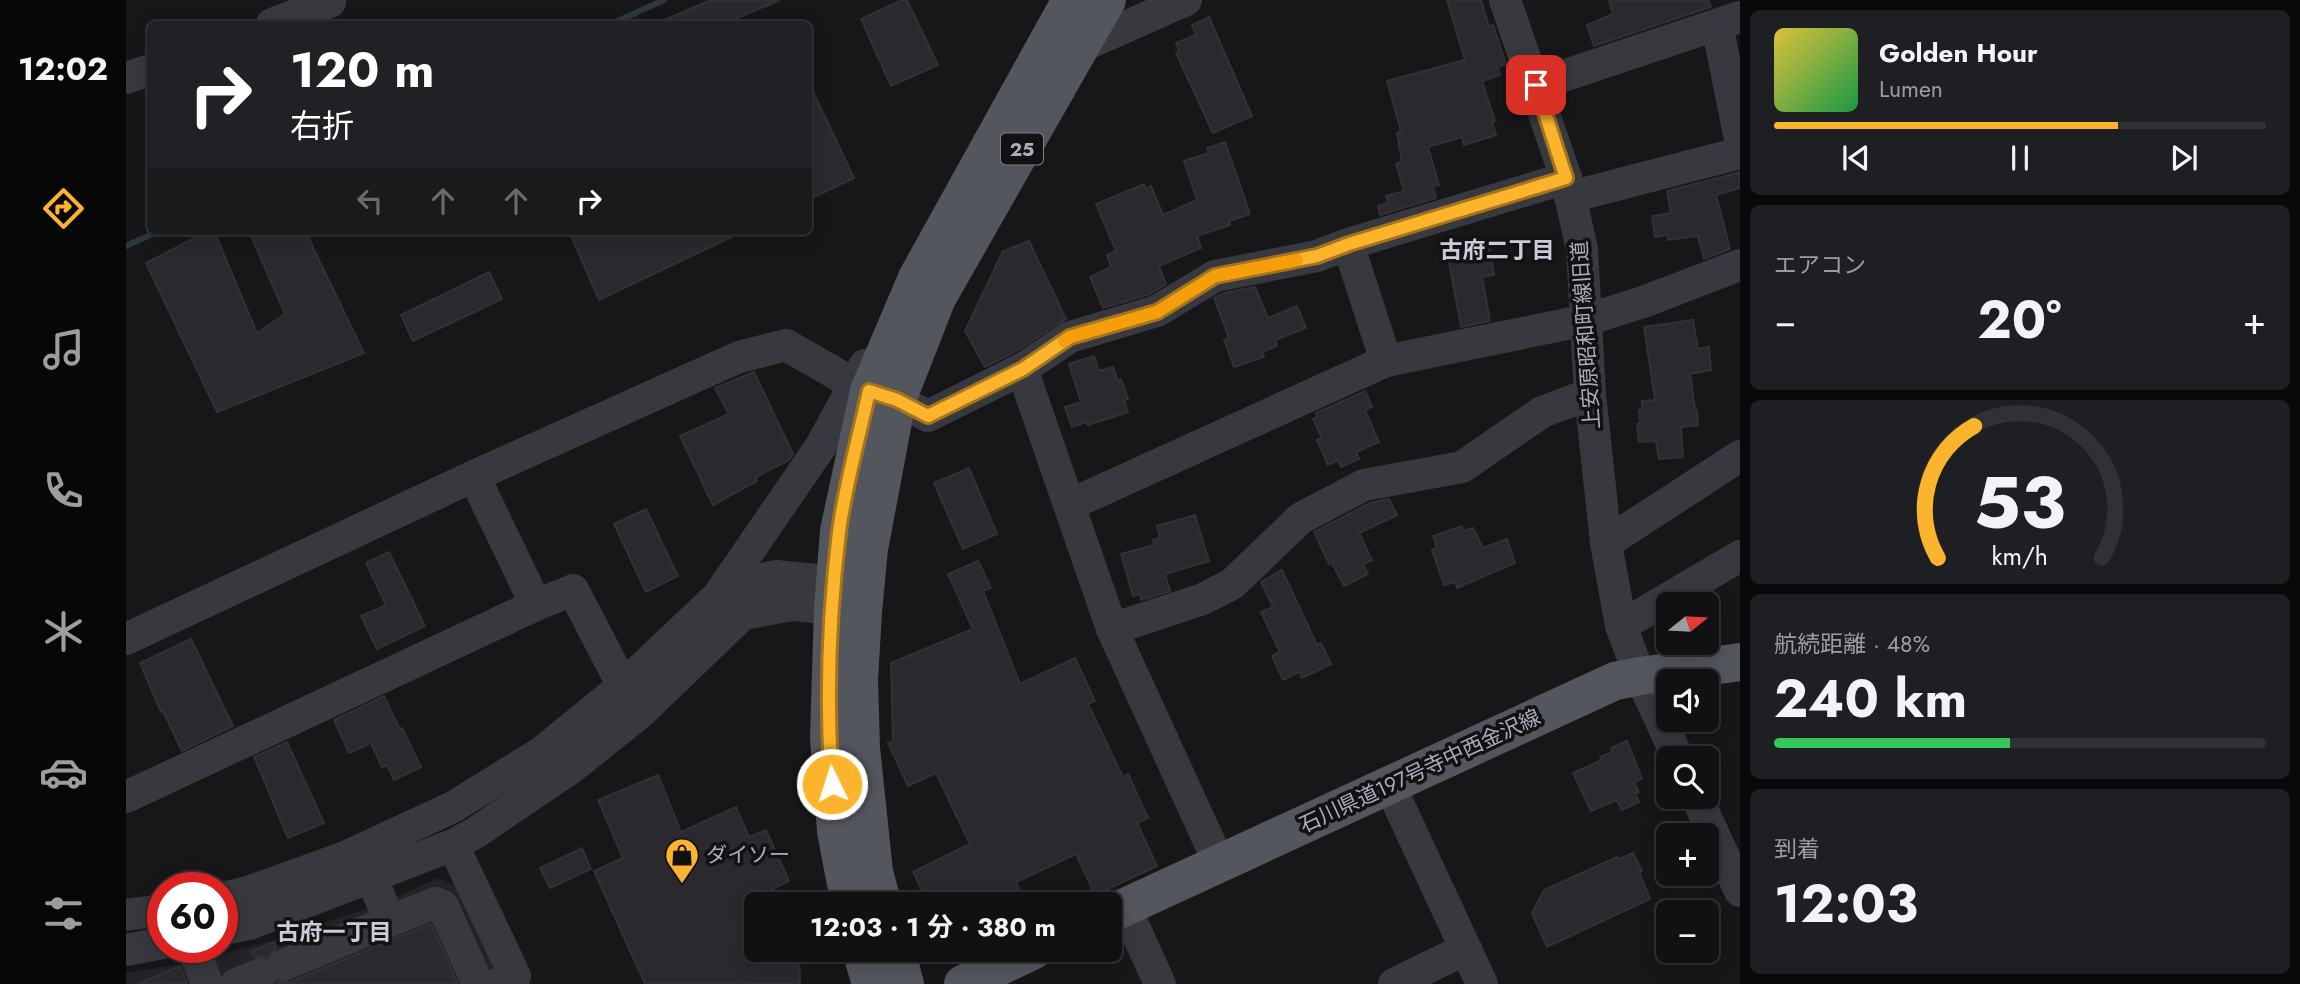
<!DOCTYPE html>
<html lang="ja">
<meta charset="utf-8">
<style>
:root{--surface:#111114;--page:#1e1f22;--text:#f1f3f6;--muted:#9c9da0;--line:#303134;--accent:#fcb42d}
body{margin:0;font-family:Jost,"Noto Sans JP",sans-serif;background:var(--page);color:var(--text);height:100vh;display:flex;flex-direction:column;font-size:26px;white-space:nowrap}
*{box-sizing:border-box;margin:0}
p{font-size:23px;color:var(--muted)}
.icon{flex:none;width:38px;height:38px;fill:none;stroke:currentColor;stroke-width:2;stroke-linecap:round;stroke-linejoin:round}
.map{position:relative;flex:1;overflow:hidden}
.side{display:flex;flex-direction:column;gap:10px;padding:10px;background:#09090b;width:560px}
.side>*{flex:none}
.banner{position:absolute;left:21px;top:21px;width:665px;height:214px;border-radius:10px;box-shadow:0 4px 18px #0003,0 0 0 2px var(--line);background:#202124;color:#fff;overflow:hidden}
.needle{width:46px;rotate:72deg}
.controls{position:absolute;left:1530px;top:592px;display:grid;gap:14px}
.controls a{display:grid;place-items:center;width:63px;height:63px;border-radius:10px;background:var(--surface);box-shadow:0 4px 18px #0003,0 0 0 2px var(--line);font-size:35px}
.speed{position:absolute;left:21px;top:872px;display:flex;gap:14px;font-size:35px;font-weight:700;text-align:center}
.speed>*{display:grid;place-content:center;width:91px;height:91px;border-radius:50%;background:var(--surface);box-shadow:0 4px 18px #0003,0 0 0 2px var(--line);line-height:1}
.speed .limit{border:10px solid #d22;background:#fff;color:#111}
.pin{position:absolute;display:grid;place-items:center;width:60px;height:60px;color:#fff;margin:-30px;border-radius:14px;box-shadow:0 4px 10px #0006}
.me{position:absolute;width:77px;margin:-38px;rotate:356deg;stroke-linejoin:round;filter:drop-shadow(0 0 5px #0008)}
.turn{display:flex;align-items:center;gap:24px;height:147px;padding:0 28px;font-size:32px}
.turn .icon{width:91px;height:91px;stroke-width:2.5}
.turn b{display:block;font-size:49px;line-height:60px}
.lanes{display:flex;align-items:center;height:66px;padding:0 28px;background:#0003;justify-content:center;gap:35px;direction:ltr}
.lanes .off{opacity:.35}
.big{font-size:52px;font-weight:700;line-height:1.1}
.side .tile{flex:1;display:flex;flex-direction:column;justify-content:center;gap:10px;min-width:0;padding:0 24px;border-radius:10px;background:var(--page)}
.side .dial{align-items:center;gap:0}
.dial svg{height:182px;overflow:visible;fill:none;stroke:var(--line);stroke-width:7;stroke-linecap:round;text-anchor:middle}
.dial text{fill:var(--text);stroke:none}
.song{display:flex;align-items:center;gap:21px}
.cover{width:84px;height:84px;border-radius:10px;background:linear-gradient(135deg,hsl(50 70% 55%),hsl(140 70% 35%))}
.played{height:7px;border-radius:4px;background:linear-gradient(90deg,var(--accent) 70%,var(--line) 70%)}
.keys{display:flex;justify-content:space-around;direction:ltr}
.heat{display:flex;justify-content:space-between;align-items:center;font-size:38px;direction:ltr}
.charge{height:10px;border-radius:5px;background:linear-gradient(90deg,#34c759 48%,var(--line) 0)}
.trip{position:absolute;left:618px;top:892px;width:378px;height:70px;border-radius:10px;background:var(--surface);box-shadow:0 4px 18px #0003,0 0 0 2px var(--line);font-weight:700;line-height:70px;text-align:center}
main{display:flex;flex:1;min-height:0}
.tab-bar{display:flex;flex-direction:column;width:126px;justify-content:space-around;align-items:center;background:#070708;color:var(--muted)}
.tab-bar .icon{width:49px;height:49px}
.tab-bar .active{color:var(--accent)}
.tab-bar b{font-size:32px;color:var(--text)}
.map>svg:first-child{display:block}
.built{fill:#232327}
.lines{fill:none;stroke-linecap:round;stroke-linejoin:round}
.stream{stroke:#2c373f;stroke-width:6}
.building{fill:#2a2a2e;stroke:#313136;stroke-width:2}
.minor{stroke:#38393f;stroke-width:32}
.major{stroke:#54565e;stroke-width:38}
.route-casing{stroke:#a4751d;stroke-width:18}
.route{stroke:#fcb42d;stroke-width:12}
.slow{stroke:#f59e0b;stroke-width:12}
.labels{text-anchor:middle;dominant-baseline:central;stroke-width:7;stroke-linejoin:round;paint-order:stroke}
.shield{fill:#121215;stroke:#7c7f88;stroke-width:2}
.shield-label{font-size:19px;font-weight:bold;fill:#a9aeba}
.street-label{font-size:21px;fill:#a9aeba;stroke:#121215}
.poi-label{font-size:21px;fill:#a9aeba;stroke:#121215;text-anchor:start}
.neighbourhood-label{font-size:23px;font-weight:bold;fill:#cacdd6;stroke:#121215}
</style>
<main>
<nav class="tab-bar">
<b>12:02</b>
<svg class="icon active" aria-label="directions" viewBox="0 0 24 24"><path d="M12 3l9 9-9 9-9-9zM9 14v-3h6M13 9l2 2-2 2"/></svg>
<svg class="icon" aria-label="music" viewBox="0 0 24 24"><path d="M9 18V5l10-2v13"/><circle cx="6" cy="18" r="3"/><circle cx="16" cy="16" r="3"/></svg>
<svg class="icon" aria-label="phone" viewBox="0 0 24 24"><path d="M5 4h4l2 5-3 2q2 4 5 5l2-3 5 2v4C11 20 4 13 5 4z"/></svg>
<svg class="icon" aria-label="climate" viewBox="0 0 24 24"><path d="M12 3v18M4 7l16 10M4 17L20 7"/></svg>
<svg class="icon" aria-label="car" viewBox="0 0 24 24"><path d="M5 17H2v-5l4-1 3-4h7l3 4 3 1v5h-3M9 17h6M6 11h13"/><circle cx="7" cy="17" r="2"/><circle cx="17" cy="17" r="2"/></svg>
<svg class="icon" aria-label="filters" viewBox="0 0 24 24"><path d="M4 7h16M4 17h16"/><circle cx="9" cy="7" r="2"/><circle cx="15" cy="17" r="2"/></svg>
</nav>
<div class="map">
<svg width="1614" height="984" viewBox="0 0 1614 984">
<rect width="100%" height="100%" fill="#17171a"/>
<path class="built" d="M311,878L335,887L371,964L366,976L347,984H0V973L62,963L149,940L262,901Z"/>
<g class="lines">
<g class="stream">
<path d="M485,24L538,0"/>
<path d="M0,246L33,231"/>
</g>
</g>
<g class="building">
<path d="M585,0H654L597,24H529Z"/>
<path d="M776,0H781L812,65L765,86L735,19Z"/>
<path d="M1321,0H1355L1363,27L1367,25L1380,64L1371,67L1374,75L1356,81L1369,121L1366,122L1370,135L1338,145L1336,137L1302,147L1313,185L1307,186L1310,198L1254,215L1252,206L1262,203L1260,196L1278,191L1270,164L1276,162L1271,133L1275,131L1261,81L1339,60Z"/>
<path d="M1483,0H1582L1585,7L1468,46L1461,25L1487,14Z"/>
<path d="M1083,17L1126,116L1087,133L1050,53L1053,51L1050,43L1070,35L1066,25Z"/>
<path d="M682,81L728,178L682,200Z"/>
<path d="M1099,142L1124,214L1103,221L1104,225L1071,236L1075,248L1033,266L1040,284L1024,294L977,308L964,277L985,267L981,255L990,251L970,204L1018,184L1020,189L1025,186L1037,215L1071,200L1058,161L1083,153L1081,148Z"/>
<path d="M1614,172V188L1590,195L1604,249L1578,259L1572,236L1542,240L1541,235L1529,237L1526,216L1545,213L1541,191Z"/>
<path d="M82,231H88L131,333L159,314L123,231H179L238,353L91,412L20,263Z"/>
<path d="M443,231H618L473,300Z"/>
<path d="M903,241L940,319L887,353L859,367L839,331L877,251Z"/>
<path d="M1364,249L1368,275L1356,277L1364,321L1335,327L1322,257Z"/>
<path d="M363,272L376,299L287,341L275,315Z"/>
<path d="M1129,287L1142,318L1171,306L1180,328L1149,340L1151,346L1136,352L1138,357L1108,367L1098,340L1103,338L1088,298L1098,293Z"/>
<path d="M1567,320L1572,349L1583,347L1585,370L1564,374L1569,409L1571,410L1572,425L1555,427L1557,457L1533,459L1530,441L1513,442L1511,424H1514L1513,410H1516V401L1529,400L1518,327Z"/>
<path d="M968,356L973,371L987,367L992,381L995,379L1002,399L998,400L1002,412L962,425L961,422L946,427L939,407L955,402L943,364Z"/>
<path d="M628,372L667,454L663,460L630,477L631,481L587,505L554,436L603,414L589,388Z"/>
<path d="M1239,391L1246,407L1239,410L1253,442L1230,452L1233,459L1215,467L1212,460L1202,465L1191,440L1196,438L1187,419L1191,417L1190,413Z"/>
<path d="M843,468L871,534L837,549L808,483Z"/>
<path d="M1263,499L1271,515L1233,533L1246,560L1237,564L1242,574L1218,586L1206,563L1203,564L1188,532L1244,503Z"/>
<path d="M520,509L552,576L520,592L488,524Z"/>
<path d="M1069,515L1083,561L1039,574L1044,591L1015,600L1014,594L1007,596L995,554L1028,545L1027,540L1034,538L1031,526Z"/>
<path d="M1336,526L1337,531L1347,528L1357,548L1381,539L1389,563L1331,588L1329,582L1318,585L1306,550L1311,548L1307,536Z"/>
<path d="M263,552L299,626L251,649L235,616L260,605L240,563Z"/>
<path d="M852,561L865,588L857,591L894,684L949,658L969,701L962,704L997,777L1002,774L1022,818L1011,823L1031,866L969,895L950,854L890,882L895,893L872,905H803L787,872L844,844L810,773L782,786L762,743L767,741L765,663L847,629L822,574Z"/>
<path d="M1156,570L1191,645L1195,643L1205,664L1176,678L1173,672L1157,680L1146,656L1154,652L1135,612L1147,607L1135,582Z"/>
<path d="M65,639L107,726L56,751L37,711L35,712L14,663Z"/>
<path d="M258,696L274,730L276,728L295,767L268,780L261,765L256,767L245,743L223,753L208,720Z"/>
<path d="M1501,741L1516,779L1508,782L1513,792L1509,793L1513,802L1496,810L1491,800L1465,811L1447,773L1476,760L1474,757L1486,752L1485,748Z"/>
<path d="M161,742L198,823L162,838L128,757Z"/>
<path d="M532,775L555,832L610,807L623,837L640,830L663,881L646,889L653,905H630V950H673L674,984H519L468,871L497,858L472,800Z"/>
<path d="M456,848L465,869L424,888L414,868Z"/>
<path d="M1507,853L1516,871L1513,872L1524,899L1421,947L1406,913L1418,890L1491,857L1493,859Z"/>
<path d="M305,924L332,984H150L151,982H164Z"/>
<path d="M148,942L150,948L141,957H128L125,952Z"/>
<path d="M54,966L61,984H11Z"/>
</g>
<g class="lines">
<g class="minor">
<path d="M1379,0L1440,178L1456,249L1464,394L1480,543L1495,626L1514,676L1552,758"/>
<path d="M146,24L204,2L203,0"/>
<path d="M1591,25L1614,139"/>
<path d="M954,47L1060,0"/>
<path d="M0,78L24,70"/>
<path d="M1410,85L1614,17"/>
<path d="M1444,197L1614,153"/>
<path d="M1222,244L1260,361"/>
<path d="M896,369L986,629L1093,863"/>
<path d="M943,505L1260,361L1460,320L1517,302L1614,265"/>
<path d="M1480,543L1614,456"/>
<path d="M592,596L623,582L650,576L734,584"/>
<path d="M410,605L447,590L497,686"/>
<path d="M1495,626L1614,556"/>
<path d="M986,629L1077,599L1106,584L1175,518L1238,485L1336,467L1416,412L1464,394"/>
<path d="M0,639L348,476L613,357L660,345L728,384L771,400L802,416L896,369L944,337L1031,311L1089,276L1191,256L1222,244L1440,178"/>
<path d="M1264,786L1356,984"/>
<path d="M1570,796L1614,891"/>
<path d="M0,797L410,605L348,476"/>
<path d="M327,845L389,976L371,984"/>
<path d="M96,898L122,892L219,857L327,807L416,752L497,686L592,596L695,446L739,365"/>
<path d="M999,907L1034,984"/>
<path d="M0,915L37,910"/>
<path d="M264,921L309,903L317,906L352,984"/>
<path d="M96,930L123,924L327,845L349,833L444,769L514,713L617,614L666,605L731,611"/>
<path d="M67,947L81,984"/>
<path d="M0,950L37,943"/>
<path d="M157,965L264,921L245,877"/>
<path d="M110,984L135,974"/>
<path d="M1268,984L1340,949"/>
</g>
<g class="major">
<path d="M724,905L710,831L703,737L707,609L713,531L743,391L791,278L945,0"/>
<path d="M757,905L748,872L735,748L733,679L737,612L743,549L771,400L811,298L981,0"/>
<path d="M984,914L1489,681L1514,676L1614,662"/>
<path d="M735,950L745,984"/>
<path d="M770,950L779,984"/>
<path d="M837,984L908,950"/>
</g>
</g>
<g class="lines">
<g class="route-casing">
<path id="route" d="M706,784C700,701 703,615 713,532C719,485 733,437 743,391L771,400L802,416L897,369L944,337L1031,312L1089,276L1191,256L1223,244L1440,178L1410,85"/>
</g>
<use href="#route" class="route"/>
<path class="slow" d="M938,341L944,337L1031,312L1089,276L1171,260"/>
</g>
<defs>
<g id="shop-pin" transform="scale(1.75)"><path d="M0 17L-7.5 6A9.5 9.5 0 1 1 7.5 6Z" fill="#fcb42d" stroke="#121215"/><path d="M-5-2.5h2.3a2.7 3.5 0 0 1 5.4 0H5L5.5 6h-11ZM-1.5-2.5h3a1.5 2.3 0 0 0-3 0Z" fill="#111"/></g>
</defs>
<g fill-rule="evenodd">
<use href="#shop-pin" x="556" y="855"/>
</g>
<g class="labels">
<rect class="shield" x="875" y="133.5" width="42" height="31" rx="5"/>
<g class="shield-label">
<text x="896" y="149">25</text>
</g>
<g class="street-label">
<text transform="translate(1460 335) rotate(-94)">上安原昭和町線旧道</text>
<text transform="translate(1294 771) rotate(-25)">石川県道197号寺中西金沢線</text>
</g>
<g class="poi-label">
<text x="580" y="855">ダイソー</text>
</g>
<g class="neighbourhood-label">
<text x="1371" y="250">古府二丁目</text>
<text x="208" y="932">古府一丁目</text>
</g>
</g>
</svg>
<div class="controls">
<a><svg class="needle" viewBox="-14 -14 28 28"><path d="M0-13l5 13h-10z" fill="#e53935"/><path d="M0 13l5-13h-10z" fill="#9c9da0"/></svg></a>
<a><svg class="icon" aria-label="sound" viewBox="0 0 24 24"><path d="M4 9h4l5-4v14l-5-4H4zM17 9q2 3 0 6"/></svg></a>
<a><svg class="icon" aria-label="search" viewBox="0 0 24 24"><circle cx="10" cy="10" r="6"/><path d="M15 15l6 6"/></svg></a>
<a>+</a>
<a>−</a>
</div>
<div class="speed"><div class="limit">60</div></div>
<div class="pin" style="left:1410px;top:85px;background:#d93025"><svg class="icon" aria-label="arrive" viewBox="0 0 24 24"><path d="M6 21V4h12l-3 4 3 4H6"/></svg></div>
<svg class="me" style="left:706px;top:784px" viewBox="-20 -20 40 40"><circle r="17" fill="#fcb42d" stroke="#fff" stroke-width="3"/><path d="M0-11L8 9 0 5-8 9z" fill="#fff"/></svg>
<div class="trip">12:03 · 1 分 · 380 m</div>
<div class="banner">
<div class="turn"><svg class="icon" aria-label="right" viewBox="0 0 24 24"><path d="M7 20v-9h11M14 6l5 5-5 5"/></svg><div><b>120 m</b>右折</div></div>
<div class="lanes"><svg class="icon off" aria-label="left" viewBox="0 0 24 24"><path d="M17 20v-9H6M10 6l-5 5 5 5"/></svg><svg class="icon off" aria-label="ahead" viewBox="0 0 24 24"><path d="M12 20V5M6 11l6-6 6 6"/></svg><svg class="icon off" aria-label="ahead" viewBox="0 0 24 24"><path d="M12 20V5M6 11l6-6 6 6"/></svg><svg class="icon" aria-label="right" viewBox="0 0 24 24"><path d="M7 20v-9h11M14 6l5 5-5 5"/></svg></div>
</div>
</div>
<section class="side">
<div class="tile">
<div class="song"><i class="cover"></i><div><b>Golden Hour</b><p>Lumen</p></div></div>
<div class="played"></div>
<div class="keys"><svg class="icon" aria-label="previous" viewBox="0 0 24 24"><path d="M18 5L8 12l10 7zM5 5v14"/></svg><svg class="icon" aria-label="pause" viewBox="0 0 24 24"><path d="M8 5v14M16 5v14"/></svg><svg class="icon" aria-label="next" viewBox="0 0 24 24"><path d="M6 5l10 7-10 7zM19 5v14"/></svg></div>
</div>
<div class="tile"><p>エアコン</p>
<div class="heat"><a>−</a><b class="big">20°</b><a>+</a></div>
</div>
<div class="tile dial"><svg viewBox="0 0 100 80">
<path d="M14 69A42 42 0 1 1 86 69"/>
<path d="M14 69A42 42 0 0 1 30 11" stroke="#fcb42d"/>
<text x="50" y="56" font-size="32" font-weight="700">53</text>
<text x="50" y="72" font-size="11">km/h</text>
</svg></div>
<div class="tile"><p>航続距離 · 48%</p><b class="big">240 km</b><div class="charge"></div></div>
<div class="tile"><p>到着</p><b class="big">12:03</b></div>
</section>
</main>
